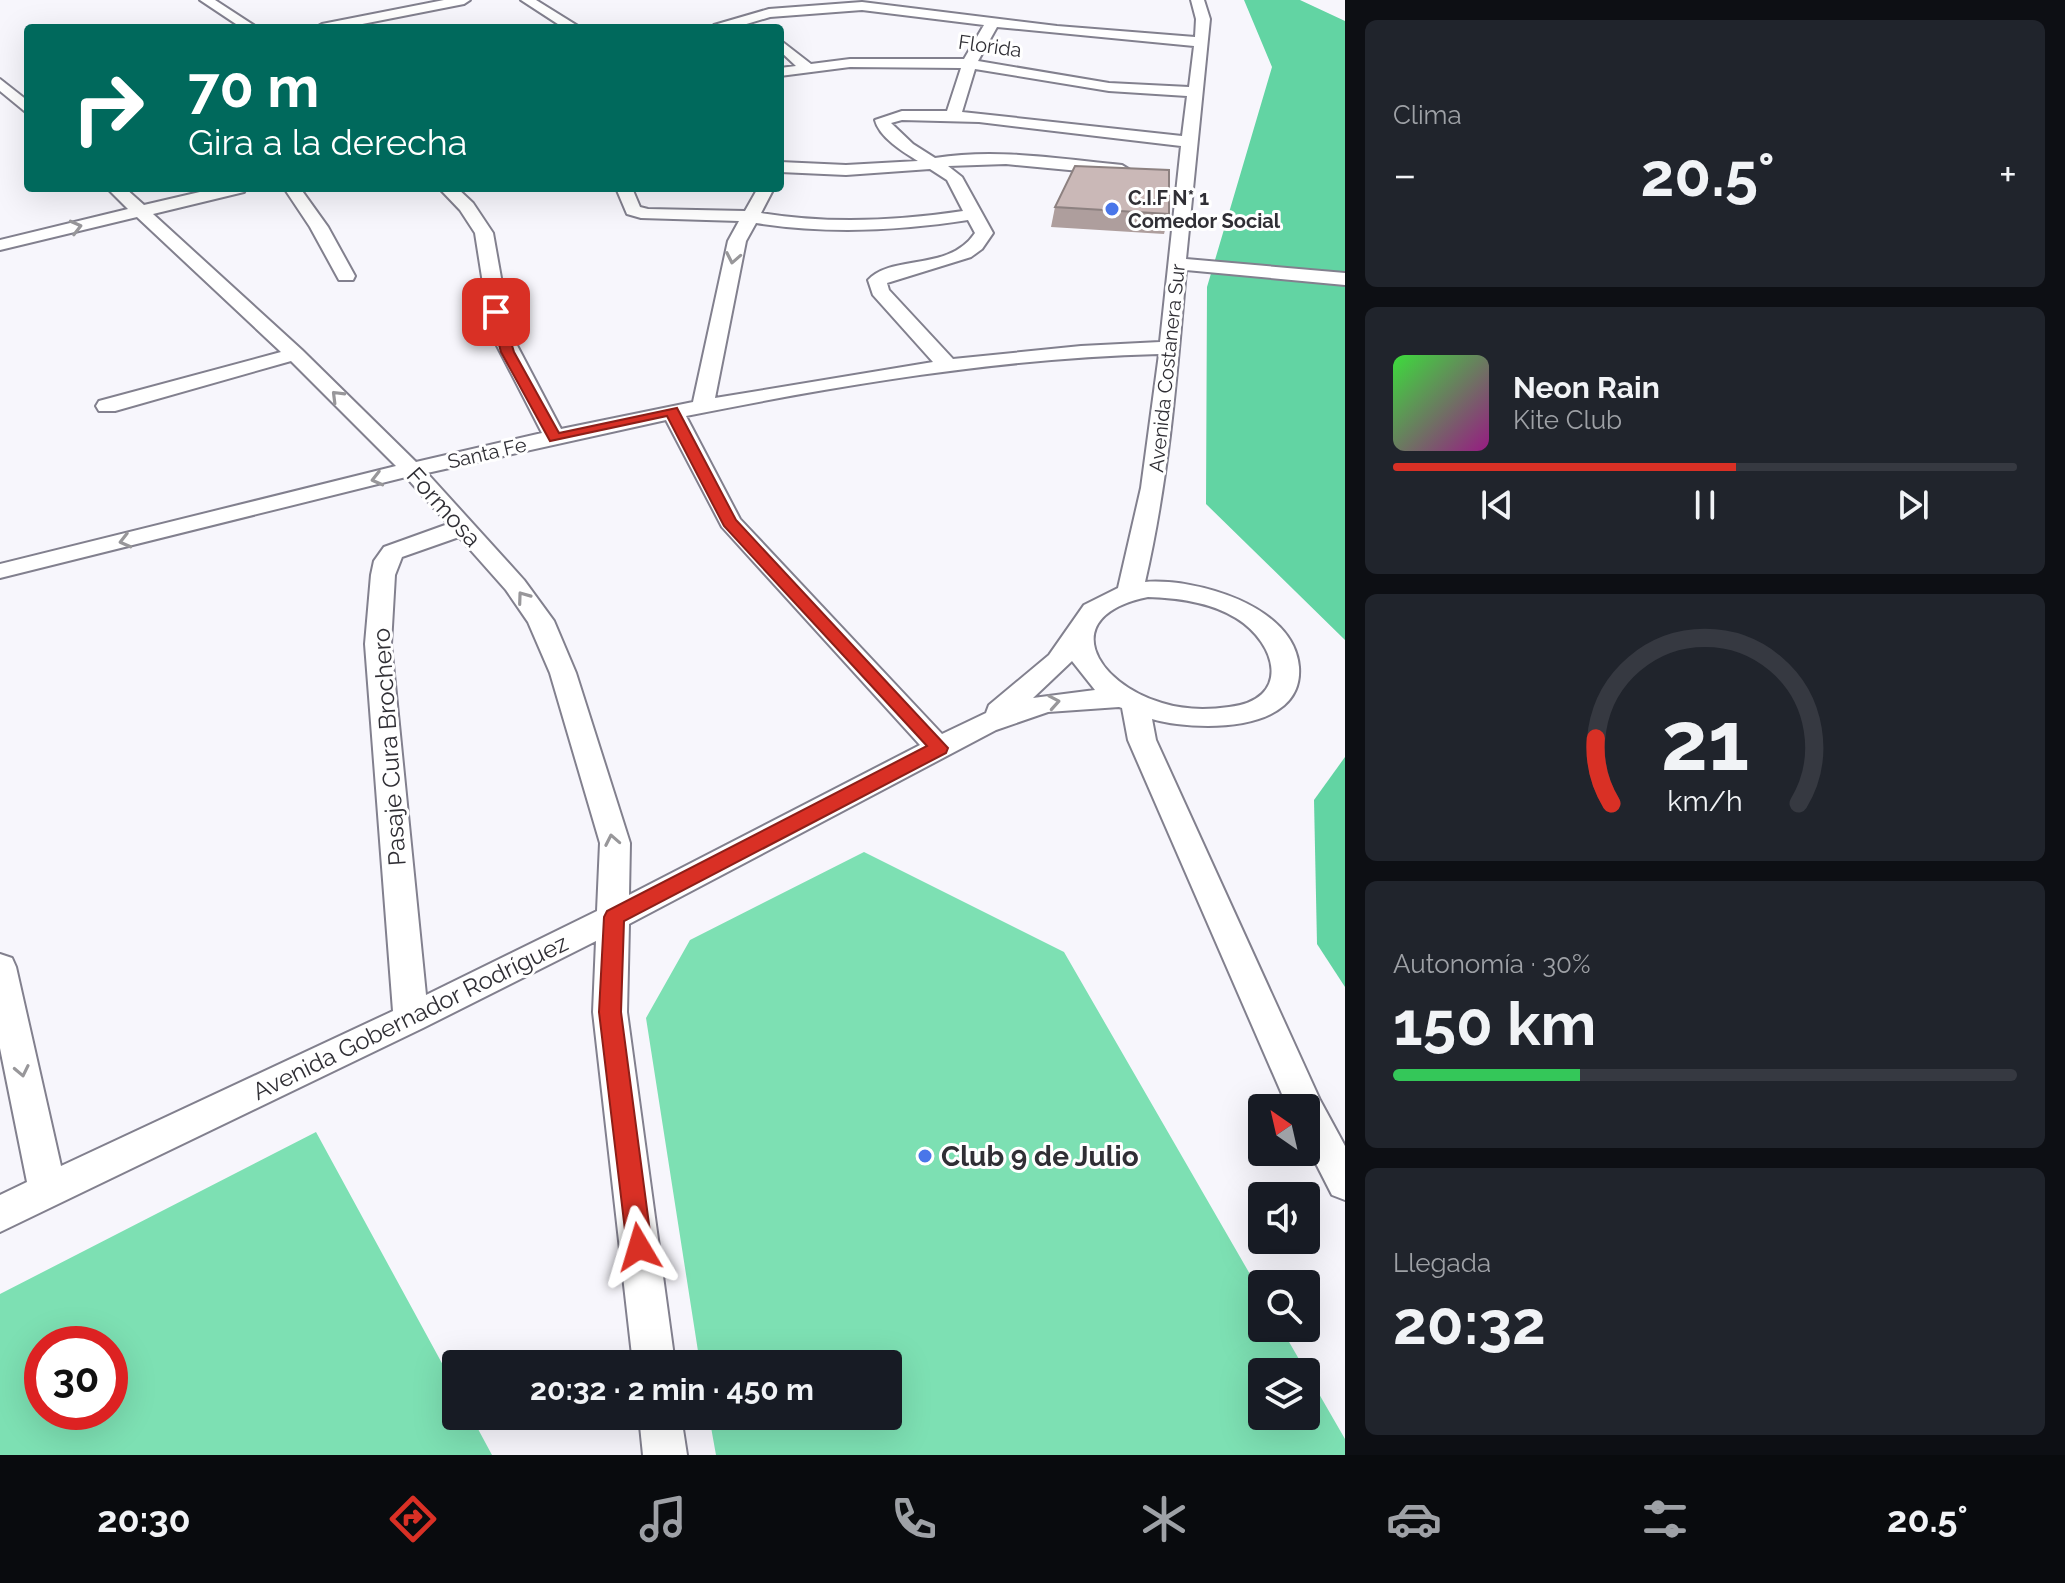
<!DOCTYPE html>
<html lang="es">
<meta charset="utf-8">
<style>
:root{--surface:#171b24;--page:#20242c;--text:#f1f3f6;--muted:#9ea1a6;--line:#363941;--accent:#d93025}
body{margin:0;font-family:Raleway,sans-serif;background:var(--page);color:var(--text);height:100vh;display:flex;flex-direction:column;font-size:30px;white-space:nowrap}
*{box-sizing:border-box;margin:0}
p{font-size:26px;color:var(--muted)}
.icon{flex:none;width:44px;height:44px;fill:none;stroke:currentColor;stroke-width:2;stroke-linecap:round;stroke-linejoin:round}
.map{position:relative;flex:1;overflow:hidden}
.side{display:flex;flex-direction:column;gap:20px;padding:20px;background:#0d0f14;width:720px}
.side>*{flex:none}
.guide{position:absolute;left:24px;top:24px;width:760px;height:168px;border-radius:8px;box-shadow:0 8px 32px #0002;background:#00695c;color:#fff;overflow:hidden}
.needle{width:52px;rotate:326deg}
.controls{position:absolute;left:1248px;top:1094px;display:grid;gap:16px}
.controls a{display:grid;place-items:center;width:72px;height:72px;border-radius:8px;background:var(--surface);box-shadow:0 8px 32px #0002;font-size:40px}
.speed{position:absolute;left:24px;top:1326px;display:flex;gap:16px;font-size:40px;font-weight:700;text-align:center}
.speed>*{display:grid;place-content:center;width:104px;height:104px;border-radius:50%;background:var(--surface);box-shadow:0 8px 32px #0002;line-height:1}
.speed .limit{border:12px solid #d22;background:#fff;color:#111}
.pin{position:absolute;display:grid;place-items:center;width:68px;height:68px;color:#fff;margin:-34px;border-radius:16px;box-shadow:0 4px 12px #0006}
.me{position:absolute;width:88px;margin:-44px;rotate:353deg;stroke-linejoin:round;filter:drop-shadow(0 0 6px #0008)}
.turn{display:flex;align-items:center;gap:28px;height:168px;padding:0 32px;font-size:36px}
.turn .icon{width:104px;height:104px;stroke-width:2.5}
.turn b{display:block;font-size:56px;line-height:68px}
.big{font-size:60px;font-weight:700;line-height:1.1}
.side .card{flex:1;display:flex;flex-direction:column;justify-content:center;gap:12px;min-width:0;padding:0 28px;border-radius:12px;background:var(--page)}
.side .dial{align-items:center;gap:0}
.dial svg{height:208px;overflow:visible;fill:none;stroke:var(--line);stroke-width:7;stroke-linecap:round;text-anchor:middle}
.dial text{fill:var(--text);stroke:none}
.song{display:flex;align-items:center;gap:24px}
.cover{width:96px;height:96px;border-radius:12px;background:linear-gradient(135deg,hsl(120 70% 55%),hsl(310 70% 35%))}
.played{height:8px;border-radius:4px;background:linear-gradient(90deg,var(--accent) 55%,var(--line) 55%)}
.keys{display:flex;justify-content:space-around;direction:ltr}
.heat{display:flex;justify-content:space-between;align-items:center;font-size:44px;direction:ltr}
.charge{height:12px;border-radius:6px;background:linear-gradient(90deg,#34c759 30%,var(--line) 0)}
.trip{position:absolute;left:442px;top:1350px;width:460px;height:80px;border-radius:8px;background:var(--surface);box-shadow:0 8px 32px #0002;font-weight:700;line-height:80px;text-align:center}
.tabs{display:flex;height:128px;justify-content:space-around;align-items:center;background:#090b0e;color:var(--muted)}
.tabs .icon{width:56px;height:56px}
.tabs .selected{color:var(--accent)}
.tabs b{font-size:36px;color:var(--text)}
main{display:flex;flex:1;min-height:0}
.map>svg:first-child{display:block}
.green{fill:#7de0b3;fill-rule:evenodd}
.forest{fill:#62d4a3}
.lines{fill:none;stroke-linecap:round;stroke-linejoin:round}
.minor-casing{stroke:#82808e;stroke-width:4}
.minor{fill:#fff;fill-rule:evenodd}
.wall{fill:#ae9e9d}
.building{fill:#cab8b7;stroke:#8d8180;stroke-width:2}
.oneway{stroke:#98979a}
.route{fill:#d93025;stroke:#8d1f18;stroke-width:2}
.poi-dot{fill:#4976e9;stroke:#fff;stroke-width:3}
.labels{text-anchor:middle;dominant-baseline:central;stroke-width:6;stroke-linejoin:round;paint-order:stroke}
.far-street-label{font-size:20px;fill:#302f35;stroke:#fff}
.far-poi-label{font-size:20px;font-weight:bold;fill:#302f35;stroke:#fff;text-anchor:start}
.street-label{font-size:24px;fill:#302f35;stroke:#fff}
.near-poi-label{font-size:28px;font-weight:bold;fill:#302f35;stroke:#fff;text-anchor:start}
</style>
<main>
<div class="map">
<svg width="1345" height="1455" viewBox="0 0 1345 1455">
<rect width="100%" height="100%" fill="#f7f6fc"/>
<g class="green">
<path d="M864,852L1064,952L1262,1295V1328H1281L1345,1439V1455H716L709,1416H888V1364H700L646,1018L690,940ZM1262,1372H1306V1416H1262Z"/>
<path d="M316,1132L456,1389V1416H471L492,1455H0V1294ZM42,1344H110V1412H42Z"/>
</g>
<g class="forest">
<path d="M1244,0H1300L1345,21V640L1206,504L1207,287L1272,67Z"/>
<path d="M1345,757V987L1317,944L1314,800Z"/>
</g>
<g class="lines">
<g class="minor-casing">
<g id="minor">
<path d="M200,0H215L258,28H242Z"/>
<path d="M444,0H470L464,4L342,28H315L322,24Z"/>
<path d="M521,0H536L581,28H564Z"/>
<path d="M1191,0H1204L1210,19L1186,259L1345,273V285L1186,270C1177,374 1169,478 1145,582C1195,578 1294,605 1299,667C1304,735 1193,731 1152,719L1156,740L1320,1100L1345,1146V1200L1332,1195L1306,1144V1108H1288L1128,740L1122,708L1119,707L1048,712L996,730L629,924L627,1012L675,1364H633L593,1012L596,941L423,1028L0,1232V1195L27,1182L0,1048V954L12,958L16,967L61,1166L393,1011L365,644L371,575L374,561L384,547L448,524L406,477L0,578V564L396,466L291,361L115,411H99L96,406L99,401L281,352L137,217L0,250V240L128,209L107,188H125L144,205L217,188H246L244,192L153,214L302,350L416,462L542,433L491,334L475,233L460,210L439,188H457L473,203L493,233L511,334L561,429L693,402L728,241L739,221L641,218L627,214L616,188H632L640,207L648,209L745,211L758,188H774L761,213C828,224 897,221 963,211L947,180L930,169L846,175L780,172V162L846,165L918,161C903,152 879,137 875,120L902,111H947L961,68L850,67L780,76V68L796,66L780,51V40L811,64L850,59H964L984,25L862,10L770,17L733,28H712L714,25L769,9L862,2L1057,26L1195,37L1196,19ZM997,27L1194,46L1189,87L1109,83L978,61ZM975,69L1109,91L1187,96L1182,136L962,112ZM902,120L979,122L1181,146L1160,342L1081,346L953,359L889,290L887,283L971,257L982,249L993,233L962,177L948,166L1006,164L1122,175L1130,170L1122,165C1060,159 997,148 935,158L913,144L891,123ZM968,220L975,233C949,272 892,254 868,280L873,295L933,362L715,398L746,241L756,223C826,234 898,231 968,220ZM1159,354L1141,488L1118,588L1084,605L1049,655L989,705L986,713L942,734L740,519L686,416C841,385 1000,358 1159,354ZM666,420L722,527L920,745L629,895L630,843L576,673L554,621L524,580L427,473ZM459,537L506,590L528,622L550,673L600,843L597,911L426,995L391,644L395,575L402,557ZM1148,597C1178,598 1210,602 1236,618C1278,644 1291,700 1229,707C1207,710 1184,710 1162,703C1096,684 1055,616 1148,597ZM1072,661L1095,690L1033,698Z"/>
<path d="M0,79L28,101V114L0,91Z"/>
<path d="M284,188H300L328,227L355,276L353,280H339L310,227Z"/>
<path d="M639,1416H681L687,1455H643Z"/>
</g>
</g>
<use href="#minor" class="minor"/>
</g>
<path class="wall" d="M1055,207L1169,214L1164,234L1051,227Z"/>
<path class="building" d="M1075,166L1169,170V214L1055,207Z"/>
<defs><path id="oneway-chevron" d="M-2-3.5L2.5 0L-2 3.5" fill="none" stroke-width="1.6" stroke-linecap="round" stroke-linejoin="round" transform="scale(2)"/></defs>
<g class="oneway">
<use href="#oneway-chevron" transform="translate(76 227) rotate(-14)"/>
<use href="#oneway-chevron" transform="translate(733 258) rotate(101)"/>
<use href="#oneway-chevron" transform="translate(337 396) rotate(-135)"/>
<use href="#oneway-chevron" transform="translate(377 479) rotate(166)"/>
<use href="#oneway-chevron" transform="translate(125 541) rotate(166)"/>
<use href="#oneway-chevron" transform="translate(523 597) rotate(-126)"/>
<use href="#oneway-chevron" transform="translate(1054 702) rotate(-10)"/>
<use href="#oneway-chevron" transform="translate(612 840) rotate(-101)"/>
<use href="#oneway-chevron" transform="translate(22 1071) rotate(78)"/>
</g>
<path class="route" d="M496,309L502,312L514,352L559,433L677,408L736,520L948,748L946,753L624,921L621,1012L652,1247L648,1255L639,1258L631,1255L627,1247L599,1012L604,917L607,911L927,746L724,526L667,416L550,441L501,352L490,312Z"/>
<g class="poi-dot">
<circle cx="1112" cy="209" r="8"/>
<circle cx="925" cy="1156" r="8"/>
</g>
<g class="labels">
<g class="far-street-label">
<text transform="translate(990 46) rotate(8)">Florida</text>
<text transform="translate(1167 368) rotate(-84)">Avenida Costanera Sur</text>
<text transform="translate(487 453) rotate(-13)">Santa Fe</text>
</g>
<g class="far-poi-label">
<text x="1128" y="198">C.I.F N* 1<tspan x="1128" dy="23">Comedor Social</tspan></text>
</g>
<g class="street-label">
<text transform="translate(444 507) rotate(48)">Formosa</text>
<text transform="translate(389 747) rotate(-94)">Pasaje Cura Brochero</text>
<text transform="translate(410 1017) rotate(-26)">Avenida Gobernador Rodríguez</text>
</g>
<g class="near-poi-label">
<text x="941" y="1156">Club 9 de Julio</text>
</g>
</g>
</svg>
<div class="controls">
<a><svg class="needle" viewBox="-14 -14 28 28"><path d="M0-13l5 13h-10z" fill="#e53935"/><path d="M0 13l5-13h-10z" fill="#9ea1a6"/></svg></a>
<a><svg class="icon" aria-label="sound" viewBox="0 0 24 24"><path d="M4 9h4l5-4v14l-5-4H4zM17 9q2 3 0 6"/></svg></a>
<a><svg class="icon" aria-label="search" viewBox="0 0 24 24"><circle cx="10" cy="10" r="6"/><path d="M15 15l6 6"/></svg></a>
<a><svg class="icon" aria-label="layers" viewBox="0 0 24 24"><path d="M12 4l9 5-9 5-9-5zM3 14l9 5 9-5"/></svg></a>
</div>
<div class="speed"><div class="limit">30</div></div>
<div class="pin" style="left:496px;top:312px;background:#d93025"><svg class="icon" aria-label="arrive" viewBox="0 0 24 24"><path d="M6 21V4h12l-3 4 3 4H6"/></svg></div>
<svg class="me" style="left:639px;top:1247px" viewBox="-20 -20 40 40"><path d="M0-17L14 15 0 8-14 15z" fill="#d93025" stroke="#fff" stroke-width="4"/></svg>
<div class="trip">20:32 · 2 min · 450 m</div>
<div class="guide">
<div class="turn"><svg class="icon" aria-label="right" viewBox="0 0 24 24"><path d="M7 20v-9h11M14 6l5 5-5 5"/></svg><div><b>70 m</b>Gira a la derecha</div></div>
</div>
</div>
<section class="side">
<div class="card"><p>Clima</p>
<div class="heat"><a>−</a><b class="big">20.5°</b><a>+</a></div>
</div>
<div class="card">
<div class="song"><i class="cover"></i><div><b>Neon Rain</b><p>Kite Club</p></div></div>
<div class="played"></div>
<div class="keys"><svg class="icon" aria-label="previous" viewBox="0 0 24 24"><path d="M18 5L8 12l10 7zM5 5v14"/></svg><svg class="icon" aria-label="pause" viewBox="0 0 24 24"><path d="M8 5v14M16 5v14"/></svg><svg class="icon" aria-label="next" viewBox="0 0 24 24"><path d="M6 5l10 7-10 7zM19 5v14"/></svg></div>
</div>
<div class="card dial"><svg viewBox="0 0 100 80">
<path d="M14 69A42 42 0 1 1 86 69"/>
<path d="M14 69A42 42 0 0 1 8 44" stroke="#d93025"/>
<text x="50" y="56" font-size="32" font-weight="700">21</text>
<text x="50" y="72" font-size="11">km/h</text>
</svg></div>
<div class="card"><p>Autonomía · 30%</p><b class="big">150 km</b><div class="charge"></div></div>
<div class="card"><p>Llegada</p><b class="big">20:32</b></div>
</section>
</main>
<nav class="tabs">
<b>20:30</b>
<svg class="icon selected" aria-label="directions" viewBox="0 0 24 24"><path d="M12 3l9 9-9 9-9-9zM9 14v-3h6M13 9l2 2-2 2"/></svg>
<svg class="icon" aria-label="music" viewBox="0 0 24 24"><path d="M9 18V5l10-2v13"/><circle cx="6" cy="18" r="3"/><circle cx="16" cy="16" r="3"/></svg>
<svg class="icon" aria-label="phone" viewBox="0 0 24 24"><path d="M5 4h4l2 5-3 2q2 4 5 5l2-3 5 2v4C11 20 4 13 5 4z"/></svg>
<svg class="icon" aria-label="climate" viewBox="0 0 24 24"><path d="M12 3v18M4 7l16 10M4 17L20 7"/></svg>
<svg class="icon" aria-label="car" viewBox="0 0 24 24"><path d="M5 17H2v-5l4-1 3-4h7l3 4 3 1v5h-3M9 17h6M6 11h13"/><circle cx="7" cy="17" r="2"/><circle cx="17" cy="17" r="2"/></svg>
<svg class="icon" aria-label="filters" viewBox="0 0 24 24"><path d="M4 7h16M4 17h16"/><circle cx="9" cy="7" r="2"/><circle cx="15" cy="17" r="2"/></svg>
<b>20.5°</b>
</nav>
